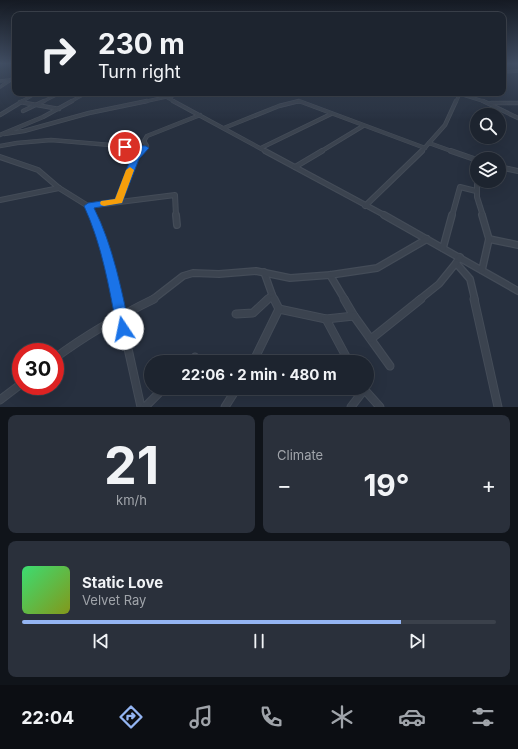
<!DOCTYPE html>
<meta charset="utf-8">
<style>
:root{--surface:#1d242f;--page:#2a303b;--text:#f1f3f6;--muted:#a0a4aa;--line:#3b414b;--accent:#94b5f3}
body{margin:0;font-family:Inter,sans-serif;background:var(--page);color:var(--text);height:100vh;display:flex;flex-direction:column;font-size:15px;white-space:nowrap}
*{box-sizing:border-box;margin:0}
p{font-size:13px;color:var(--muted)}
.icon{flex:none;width:22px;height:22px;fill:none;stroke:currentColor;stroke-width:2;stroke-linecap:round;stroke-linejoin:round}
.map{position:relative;height:407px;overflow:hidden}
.sheet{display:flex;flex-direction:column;gap:8px;padding:8px;background:#10141a;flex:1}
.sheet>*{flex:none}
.hud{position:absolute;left:12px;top:12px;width:494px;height:84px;border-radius:8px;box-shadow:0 4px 16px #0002,0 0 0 1px var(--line);background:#1d242f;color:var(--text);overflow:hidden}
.buttons{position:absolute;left:470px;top:108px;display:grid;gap:8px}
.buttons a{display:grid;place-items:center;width:36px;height:36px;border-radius:50%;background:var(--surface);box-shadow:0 4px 16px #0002,0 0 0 1px var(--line);font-size:20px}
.speed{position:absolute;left:12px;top:343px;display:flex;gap:8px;font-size:20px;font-weight:700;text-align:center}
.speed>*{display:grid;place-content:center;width:52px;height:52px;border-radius:50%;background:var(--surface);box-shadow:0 4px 16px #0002,0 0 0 1px var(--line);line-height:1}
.speed .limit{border:6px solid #d22;background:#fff;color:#111}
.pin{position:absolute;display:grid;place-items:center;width:34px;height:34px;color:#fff;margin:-17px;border:2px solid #fff;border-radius:50%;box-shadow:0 1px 4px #0007}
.me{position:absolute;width:44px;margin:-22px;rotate:349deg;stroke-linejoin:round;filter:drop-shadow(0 0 3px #0008)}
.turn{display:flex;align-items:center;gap:14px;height:84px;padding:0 20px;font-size:18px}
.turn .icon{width:52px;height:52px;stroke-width:2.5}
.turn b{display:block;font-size:28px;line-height:34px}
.big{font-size:30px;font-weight:700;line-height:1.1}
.sheet .tile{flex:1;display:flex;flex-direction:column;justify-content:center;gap:6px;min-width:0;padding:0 14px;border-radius:8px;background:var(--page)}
.sheet .dial{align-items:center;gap:0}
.dial b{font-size:52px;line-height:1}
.song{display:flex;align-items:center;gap:12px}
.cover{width:48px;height:48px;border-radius:6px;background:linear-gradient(135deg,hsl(140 70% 55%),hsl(70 70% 35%))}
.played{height:4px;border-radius:2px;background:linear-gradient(90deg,var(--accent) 80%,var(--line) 80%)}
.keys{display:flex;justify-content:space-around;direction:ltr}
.heat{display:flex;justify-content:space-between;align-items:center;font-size:22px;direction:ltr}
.sheet .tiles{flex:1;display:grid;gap:8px;grid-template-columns:1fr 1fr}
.tile:last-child{grid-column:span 2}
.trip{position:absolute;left:144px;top:355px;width:230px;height:40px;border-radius:20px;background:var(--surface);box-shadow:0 4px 16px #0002,0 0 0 1px var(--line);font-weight:700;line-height:40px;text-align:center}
.dock{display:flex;height:64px;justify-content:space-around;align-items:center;background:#0c0e13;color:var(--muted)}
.dock .icon{width:28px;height:28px}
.dock .selected{color:var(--accent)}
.dock b{font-size:18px;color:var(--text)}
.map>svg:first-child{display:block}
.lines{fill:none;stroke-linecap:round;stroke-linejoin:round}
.minor-far4-casing{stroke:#444c58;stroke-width:3.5}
.minor-far3-casing{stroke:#444c58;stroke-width:4.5}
.minor-far2-casing{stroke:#444c58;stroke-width:6}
.minor-far1-casing{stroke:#444c58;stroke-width:8}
.minor-casing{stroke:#444c58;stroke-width:9}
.minor-far4{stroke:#3b434f;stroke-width:2.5}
.minor-far3{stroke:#3b434f;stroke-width:3}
.minor-far2{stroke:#3b434f;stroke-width:4}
.minor-far1{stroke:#3b434f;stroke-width:5.5}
.minor{stroke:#3b434f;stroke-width:7}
.route{fill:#1a73e8;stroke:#114b97}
.slow{fill:#f59e0b}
</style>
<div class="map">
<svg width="518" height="407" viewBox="0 0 518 407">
<rect width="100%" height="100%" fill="#27303f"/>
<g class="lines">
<g class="minor-far4-casing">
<g id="minor-far4">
<path d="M503,72L518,71"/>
<path d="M0,81L10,80"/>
<path d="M0,87L15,77"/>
<path d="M159,93L175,102"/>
<path d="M460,94L486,102"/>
<path d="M170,99L175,93"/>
<path d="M21,102L36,93"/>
<path d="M42,102L60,93"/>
<path d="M70,102L86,93"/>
<path d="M143,102L166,97"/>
<path d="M296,102H301"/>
<path d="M456,102L460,93"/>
</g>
</g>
<g class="minor-far3-casing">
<g id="minor-far3">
<path d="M173,101L267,152"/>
<path d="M483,101L518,118"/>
<path d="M20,102L59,109"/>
<path d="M491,103H518"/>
<path d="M23,111L44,101"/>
<path d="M0,115L23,101"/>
<path d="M224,128L279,106L299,101L425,148"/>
<path d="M4,134L24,131L89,113L147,101"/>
<path d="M0,135L43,117L72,101"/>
<path d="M429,143L454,152"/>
<path d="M0,146L17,143L51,140L146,148"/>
<path d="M261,148L331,114"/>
<path d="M141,152L147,146L144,141L147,136L200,115"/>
<path d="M320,152L363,126"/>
<path d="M421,152L445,125L456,101"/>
</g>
</g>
<g class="minor-far2-casing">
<g id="minor-far2">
<path d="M265,151L386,216"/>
<path d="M451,151L477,160"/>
<path d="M0,157L38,170L59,188L88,206L93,216"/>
<path d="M295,167L322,151"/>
<path d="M499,167L518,171"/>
<path d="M477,180V197L483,216"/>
<path d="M0,200L59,188"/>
<path d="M119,201L135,158L142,151"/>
<path d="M88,206L175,195L176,216"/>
<path d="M365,206L422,151"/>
<path d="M452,216L460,187L476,191"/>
</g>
</g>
<g class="minor-far1-casing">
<g id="minor-far1">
<path d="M93,215C106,241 112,271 118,300"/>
<path d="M176,215L177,225"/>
<path d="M384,215L518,291"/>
<path d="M489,239L518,245"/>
<path d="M443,248L452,215"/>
<path d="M460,257L456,263L470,279L475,300"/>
<path d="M482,270L489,239L482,215"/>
<path d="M264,272L274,300"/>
<path d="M330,275L345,300"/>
<path d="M152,300L183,276L193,273L219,274L256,271L290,278L330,275L377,268L427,239"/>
<path d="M267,300L272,295"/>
<path d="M419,300L439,284L456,263"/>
</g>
</g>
<g class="minor-casing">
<g id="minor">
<path d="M117,299L141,407"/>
<path d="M344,299L354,316L390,366"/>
<path d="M474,299L498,407"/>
<path d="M279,309L326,319L354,316"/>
<path d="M236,314L253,313L268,299"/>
<path d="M326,319L349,362"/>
<path d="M371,339L421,299"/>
<path d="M55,358C86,335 119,316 154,299"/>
<path d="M191,362L195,357"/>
<path d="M253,362L279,309L274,299"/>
<path d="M363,388L380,407"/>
<path d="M0,400L21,384"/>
<path d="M145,407L164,388"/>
<path d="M225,407L237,388"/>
<path d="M351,407L364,390"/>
</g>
</g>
<use href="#minor-far4" class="minor-far4"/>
<use href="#minor-far3" class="minor-far3"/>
<use href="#minor-far2" class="minor-far2"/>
<use href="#minor-far1" class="minor-far1"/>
<use href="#minor" class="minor"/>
</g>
<linearGradient id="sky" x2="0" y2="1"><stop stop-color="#151a23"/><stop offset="0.53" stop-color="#414e63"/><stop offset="1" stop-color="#414e63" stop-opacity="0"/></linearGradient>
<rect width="518" height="120" fill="url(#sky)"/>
<path class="route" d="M123,145L146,146L149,148L139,159L122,203L94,208C113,246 121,288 130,329L128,333L123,335L119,333L117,329C109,287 102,245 84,206L88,203L115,199L131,158L140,150L123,148Z"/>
<path class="slow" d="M130,167L134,170L122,203L104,206L101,205L100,203L101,201L115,199L126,170Z"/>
</svg>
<div class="buttons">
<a><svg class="icon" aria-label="search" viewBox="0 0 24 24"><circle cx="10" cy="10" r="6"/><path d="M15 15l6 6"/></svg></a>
<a><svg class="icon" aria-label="layers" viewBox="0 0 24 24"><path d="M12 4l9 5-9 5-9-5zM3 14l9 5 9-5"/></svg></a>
</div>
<div class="speed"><div class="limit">30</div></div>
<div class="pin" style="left:125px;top:147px;background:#d93025"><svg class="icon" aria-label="arrive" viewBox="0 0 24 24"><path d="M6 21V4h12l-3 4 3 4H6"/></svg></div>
<svg class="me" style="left:123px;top:329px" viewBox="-20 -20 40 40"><circle r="19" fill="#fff"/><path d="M0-13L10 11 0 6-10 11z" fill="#1a73e8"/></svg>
<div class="trip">22:06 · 2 min · 480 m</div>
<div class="hud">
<div class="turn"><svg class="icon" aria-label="right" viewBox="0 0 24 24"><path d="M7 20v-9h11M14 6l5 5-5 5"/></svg><div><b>230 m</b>Turn right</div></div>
</div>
</div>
<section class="sheet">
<div class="tiles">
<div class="tile dial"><b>21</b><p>km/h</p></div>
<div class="tile"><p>Climate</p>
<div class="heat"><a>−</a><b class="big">19°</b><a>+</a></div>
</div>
<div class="tile">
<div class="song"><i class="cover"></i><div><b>Static Love</b><p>Velvet Ray</p></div></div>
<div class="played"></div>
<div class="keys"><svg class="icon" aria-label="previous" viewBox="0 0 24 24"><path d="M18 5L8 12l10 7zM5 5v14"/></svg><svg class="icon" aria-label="pause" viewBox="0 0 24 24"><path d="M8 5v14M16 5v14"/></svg><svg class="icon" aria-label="next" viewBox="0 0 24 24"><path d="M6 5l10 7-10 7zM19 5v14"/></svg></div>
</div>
</div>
</section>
<nav class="dock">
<b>22:04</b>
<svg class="icon selected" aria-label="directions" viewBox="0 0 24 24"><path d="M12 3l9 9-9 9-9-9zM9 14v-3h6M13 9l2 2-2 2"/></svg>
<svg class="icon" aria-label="music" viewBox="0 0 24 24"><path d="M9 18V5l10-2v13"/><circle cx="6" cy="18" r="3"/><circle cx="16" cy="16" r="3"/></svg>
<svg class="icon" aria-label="phone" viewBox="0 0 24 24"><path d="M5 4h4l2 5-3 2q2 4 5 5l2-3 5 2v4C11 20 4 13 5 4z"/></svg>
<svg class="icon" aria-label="climate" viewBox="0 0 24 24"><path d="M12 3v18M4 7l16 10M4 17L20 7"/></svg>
<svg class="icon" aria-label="car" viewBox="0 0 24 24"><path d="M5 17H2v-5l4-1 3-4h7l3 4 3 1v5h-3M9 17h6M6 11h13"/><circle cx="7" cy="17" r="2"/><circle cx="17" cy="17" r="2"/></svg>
<svg class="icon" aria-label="filters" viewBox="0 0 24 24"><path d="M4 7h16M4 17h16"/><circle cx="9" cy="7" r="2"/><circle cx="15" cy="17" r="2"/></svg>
</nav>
